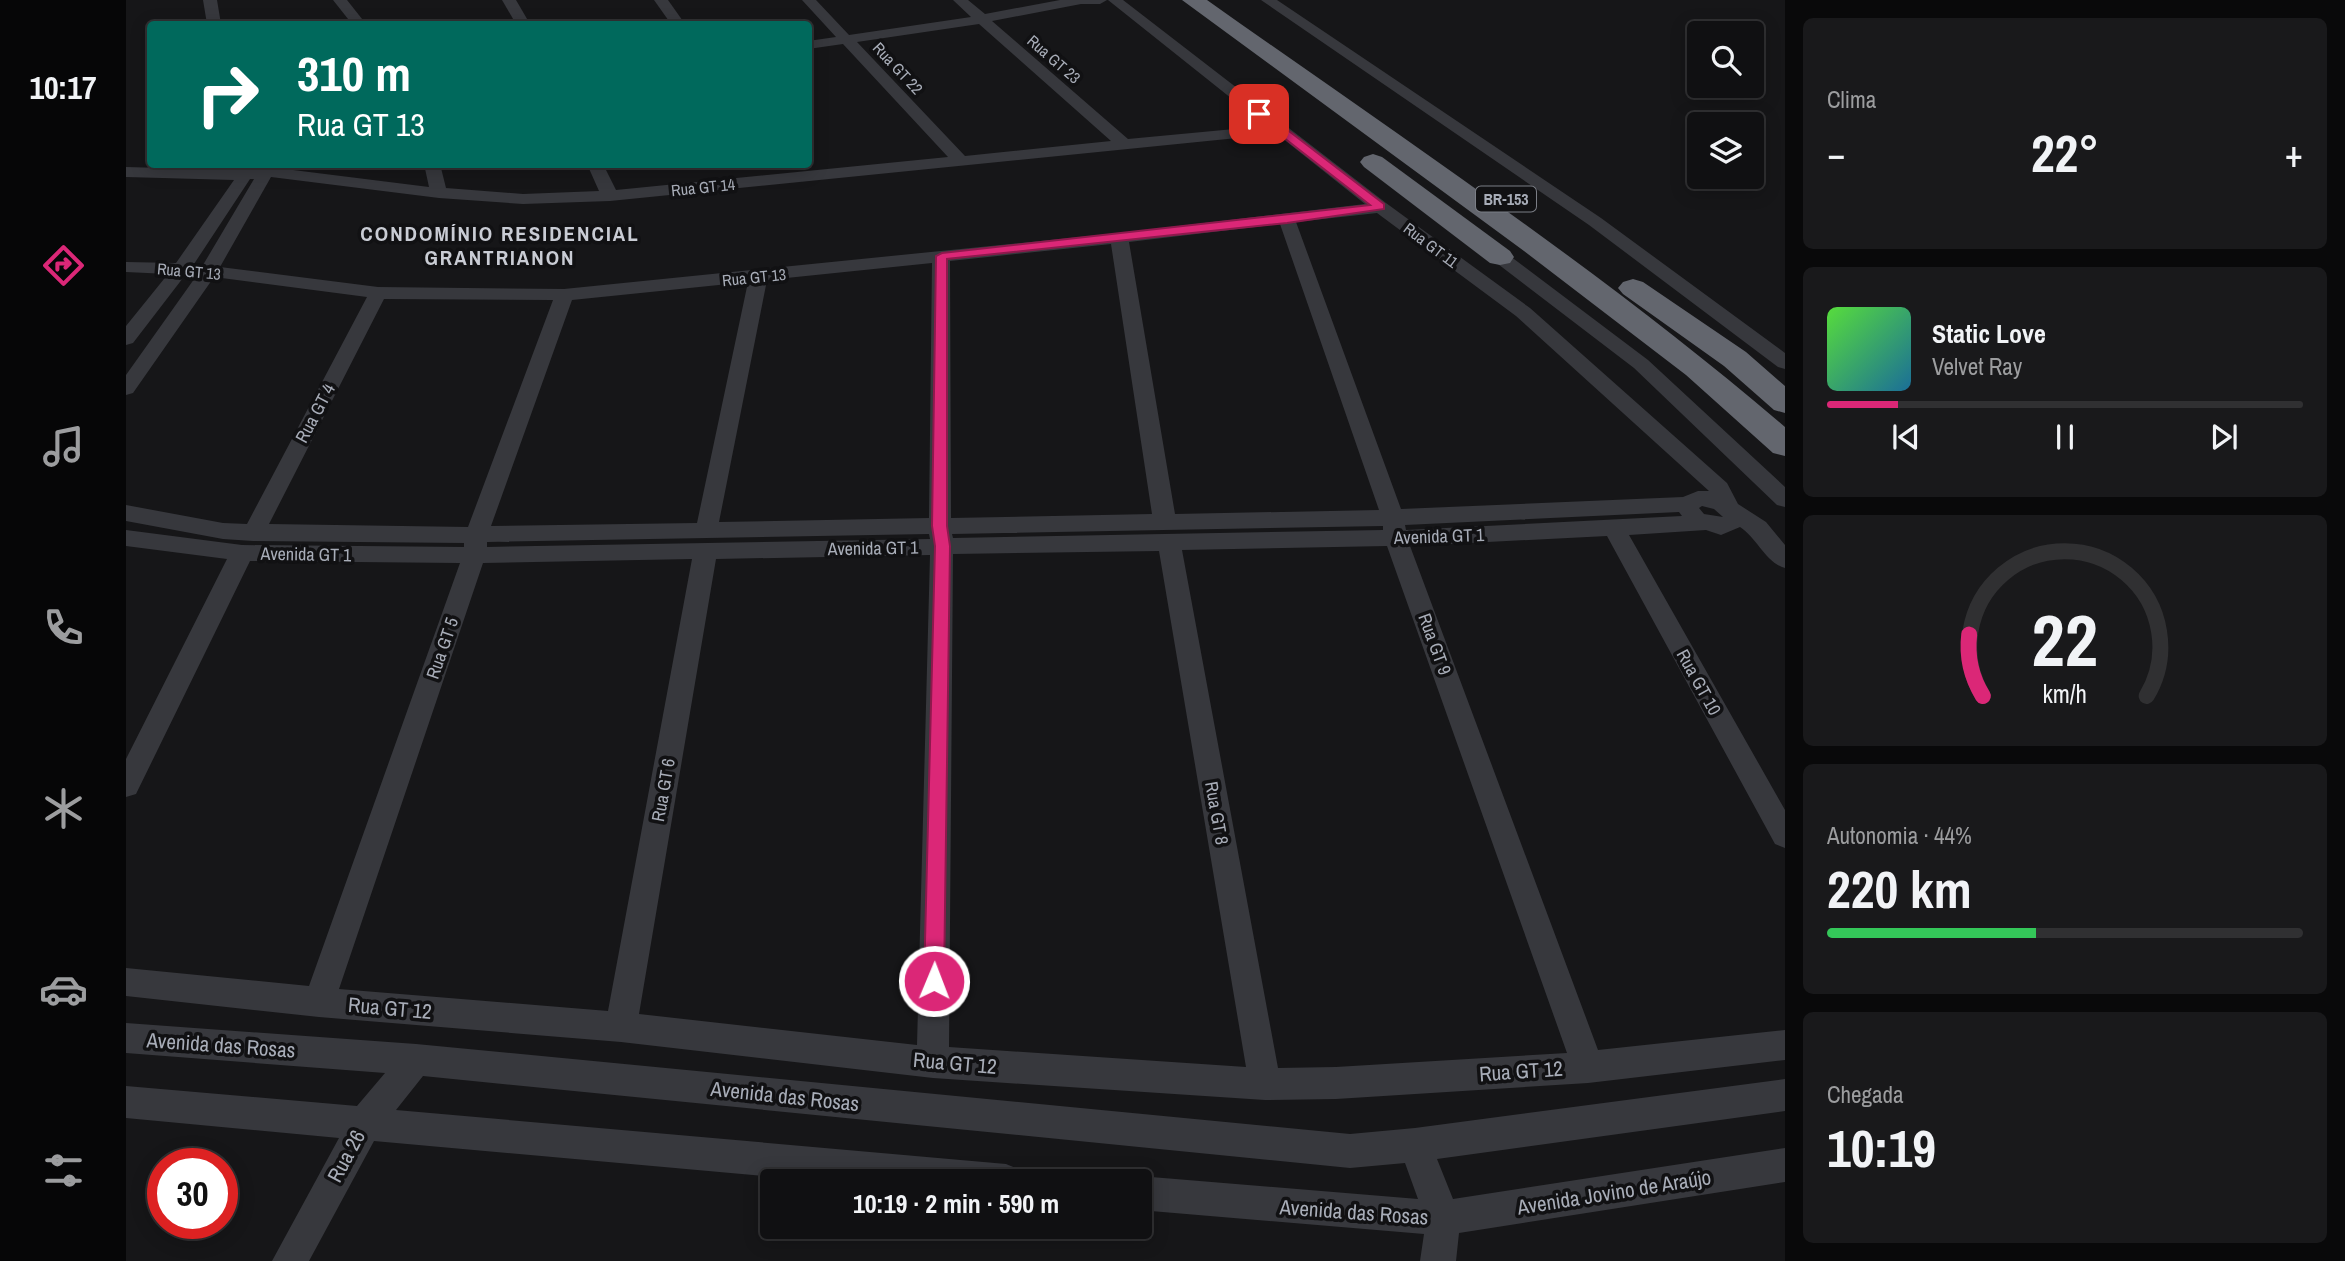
<!DOCTYPE html>
<html lang="pt">
<meta charset="utf-8">
<style>
:root{--surface:#101012;--page:#19191b;--text:#f1f3f6;--muted:#9c9d9f;--line:#303032;--accent:#db2777}
body{margin:0;font-family:"Archivo Narrow",sans-serif;background:var(--page);color:var(--text);height:100vh;display:flex;flex-direction:column;font-size:26px;white-space:nowrap}
*{box-sizing:border-box;margin:0}
p{font-size:23px;color:var(--muted)}
.icon{flex:none;width:38px;height:38px;fill:none;stroke:currentColor;stroke-width:2;stroke-linecap:round;stroke-linejoin:round}
.map{position:relative;flex:1;overflow:hidden}
.drawer{display:flex;flex-direction:column;gap:18px;padding:18px;background:#09090a;width:560px}
.drawer>*{flex:none}
.banner{position:absolute;left:21px;top:21px;width:665px;height:147px;border-radius:7px;box-shadow:0 4px 18px #0003,0 0 0 2px var(--line);background:#00695c;color:#fff;overflow:hidden}
.controls{position:absolute;left:1561px;top:21px;display:grid;gap:14px}
.controls a{display:grid;place-items:center;width:77px;height:77px;border-radius:7px;background:var(--surface);box-shadow:0 4px 18px #0003,0 0 0 2px var(--line);font-size:35px}
.speed{position:absolute;left:21px;top:1148px;display:flex;gap:14px;font-size:35px;font-weight:700;text-align:center}
.speed>*{display:grid;place-content:center;width:91px;height:91px;border-radius:50%;background:var(--surface);box-shadow:0 4px 18px #0003,0 0 0 2px var(--line);line-height:1}
.speed .limit{border:10px solid #d22;background:#fff;color:#111}
.pin{position:absolute;display:grid;place-items:center;width:60px;height:60px;color:#fff;margin:-30px;border-radius:14px;box-shadow:0 4px 10px #0006}
.me{position:absolute;width:77px;margin:-38px;rotate:1deg;stroke-linejoin:round;filter:drop-shadow(0 0 5px #0008)}
.turn{display:flex;align-items:center;gap:24px;height:147px;padding:0 35px;font-size:32px}
.turn .icon{width:91px;height:91px;stroke-width:2.5}
.turn b{display:block;font-size:49px;line-height:60px}
.big{font-size:52px;font-weight:800;line-height:1.1}
.drawer .widget{flex:1;display:flex;flex-direction:column;justify-content:center;gap:10px;min-width:0;padding:0 24px;border-radius:10px;background:var(--page)}
.drawer .dial{align-items:center;gap:0}
.dial svg{height:182px;overflow:visible;fill:none;stroke:var(--line);stroke-width:7;stroke-linecap:round;text-anchor:middle}
.dial text{fill:var(--text);stroke:none}
.song{display:flex;align-items:center;gap:21px}
.cover{width:84px;height:84px;border-radius:10px;background:linear-gradient(135deg,hsl(110 70% 55%),hsl(200 70% 35%))}
.played{height:7px;border-radius:4px;background:linear-gradient(90deg,var(--accent) 15%,var(--line) 15%)}
.keys{display:flex;justify-content:space-around;direction:ltr}
.heat{display:flex;justify-content:space-between;align-items:center;font-size:38px;direction:ltr}
.charge{height:10px;border-radius:5px;background:linear-gradient(90deg,#34c759 44%,var(--line) 0)}
.trip{position:absolute;left:634px;top:1169px;width:392px;height:70px;border-radius:7px;background:var(--surface);box-shadow:0 4px 18px #0003,0 0 0 2px var(--line);font-weight:800;line-height:70px;text-align:center}
main{display:flex;flex:1;min-height:0}
.menu{display:flex;flex-direction:column;width:126px;justify-content:space-around;align-items:center;background:#060607;color:var(--muted)}
.menu .icon{width:49px;height:49px}
.menu .on{color:var(--accent)}
.menu b{font-size:32px;color:var(--text)}
.map>svg:first-child{display:block}
.lines{fill:none;stroke-linecap:round;stroke-linejoin:round}
.street{fill:#37383d;fill-rule:evenodd}
.highway{fill:#63666e;fill-rule:evenodd}
.route{fill:#db2777;stroke:#8e194d;stroke-width:2}
.labels{text-anchor:middle;dominant-baseline:central;stroke-width:7;stroke-linejoin:round;paint-order:stroke}
.far-street-label{font-size:16px;fill:#a8adb8;stroke:#111113}
.shield{fill:#111113;stroke:#7b7e86;stroke-width:2}
.shield-label{font-size:16px;font-weight:bold;fill:#a8adb8}
.street-label{font-size:18px;fill:#a8adb8;stroke:#111113}
.far-district-label{font-size:21px;font-weight:bold;letter-spacing:2px;fill:#c9ccd4;stroke:#111113}
.near-street-label{font-size:21px;fill:#a8adb8;stroke:#111113}
</style>
<main>
<nav class="menu">
<b>10:17</b>
<svg class="icon on" aria-label="directions" viewBox="0 0 24 24"><path d="M12 3l9 9-9 9-9-9zM9 14v-3h6M13 9l2 2-2 2"/></svg>
<svg class="icon" aria-label="music" viewBox="0 0 24 24"><path d="M9 18V5l10-2v13"/><circle cx="6" cy="18" r="3"/><circle cx="16" cy="16" r="3"/></svg>
<svg class="icon" aria-label="phone" viewBox="0 0 24 24"><path d="M5 4h4l2 5-3 2q2 4 5 5l2-3 5 2v4C11 20 4 13 5 4z"/></svg>
<svg class="icon" aria-label="climate" viewBox="0 0 24 24"><path d="M12 3v18M4 7l16 10M4 17L20 7"/></svg>
<svg class="icon" aria-label="car" viewBox="0 0 24 24"><path d="M5 17H2v-5l4-1 3-4h7l3 4 3 1v5h-3M9 17h6M6 11h13"/><circle cx="7" cy="17" r="2"/><circle cx="17" cy="17" r="2"/></svg>
<svg class="icon" aria-label="filters" viewBox="0 0 24 24"><path d="M4 7h16M4 17h16"/><circle cx="9" cy="7" r="2"/><circle cx="15" cy="17" r="2"/></svg>
</nav>
<div class="map">
<svg width="1659" height="1261" viewBox="0 0 1659 1261">
<rect width="100%" height="100%" fill="#161618"/>
<g class="lines">
<g class="street">
<path d="M77,0H91L95,24H81Z"/>
<path d="M207,0H221L240,24H226Z"/>
<path d="M376,0H390L404,24H390Z"/>
<path d="M528,0H542L559,24H545Z"/>
<path d="M676,0H690L723,35L845,17L827,0H842L859,14L934,0H981L974,4H955L866,21L1002,139L1140,126L982,0H997L1260,203L1404,308L1601,483L1612,504L1640,522L1659,545V568C1640,563 1631,538 1614,527L1595,535L1580,530L1503,535L1659,810V848L1649,844L1481,536L1284,546L1472,1050L1659,1030V1060L1462,1083L1210,1099L1139,1100L807,1078L495,1042L193,1017L0,996V968L183,986L334,563L124,561L10,794L0,797V759L101,559L0,546V530L116,545L338,547V543L127,541L97,539L0,521V505L97,523L121,524L241,297L88,277L7,393L0,395V375L71,275L60,274L7,343L0,345V326L42,274L0,272V262L50,263L108,180L0,177V167L109,170L108,164H124L125,169L135,168L137,164H153L151,168L303,187L298,164H314L320,188L397,194L473,191L461,164H477L490,190L822,157L717,44L682,49V41L710,37ZM853,24L985,141L839,156L731,42ZM1151,134L1239,204L993,233L438,289L252,287L94,267L145,177L313,198L397,204L484,201ZM124,179H128L77,265L68,264ZM1251,213L1390,316L1583,491H1572L1557,497L1275,509L1170,222ZM1154,224L1253,510L1049,514L1003,242ZM985,244L1026,514L825,518L824,261ZM806,263L803,518L593,522L641,280ZM622,282L571,523L365,526L446,300ZM258,299L427,300L342,527L143,524ZM1576,506L1588,509L1597,517L1578,514L1573,508ZM1553,512L1556,516L1280,530L1279,525ZM1257,526V530L827,538L826,534ZM803,534L804,539L361,547V542ZM1261,546L1441,1053L1210,1067L1152,1068L1056,550ZM1033,551L1120,1067L823,1047L827,554ZM804,555L791,1045L513,1014L590,559ZM566,559L482,1011L213,989L357,563Z"/>
<path d="M1135,0H1151L1475,218L1659,353V369L1652,367L1463,225Z"/>
<path d="M1374,252L1380,253L1522,360L1659,487V507L1651,505L1508,368L1368,261L1365,257L1368,253Z"/>
<path d="M0,1023L290,1044L1224,1134L1289,1128L1659,1079V1111L1311,1159L1327,1199L1659,1148V1182L1333,1233L1330,1261H1294L1298,1234L1013,1210V1181H1001L1013,1176L1292,1199L1279,1163L1224,1168L297,1076L270,1110L880,1164L892,1169L897,1181H695L248,1141L183,1261H146L213,1138L0,1118V1086L231,1106L259,1073L0,1053Z"/>
</g>
<g class="highway">
<path d="M1056,0H1081C1276,138 1477,271 1659,427V456L1647,453L1560,375L1398,251Z"/>
<path d="M1247,154L1256,157L1384,251L1388,257L1384,263L1374,265L1364,263L1238,167L1234,162L1238,157Z"/>
<path d="M1507,279L1517,282L1620,352L1659,386V413L1648,410L1598,366L1497,294L1492,288L1497,282Z"/>
</g>
</g>
<path class="route" d="M1130,111H1137L1258,204V209L1161,223L821,259V526L824,546L818,981L815,987L808,990L801,987L798,981L809,546L806,526L810,256L816,253L1244,205L1130,116Z"/>
<g class="labels">
<g class="far-street-label">
<text transform="translate(928 59) rotate(41)">Rua GT 23</text>
<text transform="translate(772 68) rotate(47)">Rua GT 22</text>
<text transform="translate(577 187) rotate(-6)">Rua GT 14</text>
<text transform="translate(1305 245) rotate(37)">Rua GT 11</text>
<text transform="translate(63 271) rotate(5)">Rua GT 13</text>
<text transform="translate(628 277) rotate(-6)">Rua GT 13</text>
</g>
<rect class="shield" x="1350" y="186.5" width="60" height="25" rx="5"/>
<g class="shield-label">
<text x="1380" y="199">BR-153</text>
</g>
<g class="street-label">
<text transform="translate(189 413) rotate(-62)">Rua GT 4</text>
<text transform="translate(1313 536) rotate(-2)">Avenida GT 1</text>
<text transform="translate(747 548) rotate(-1)">Avenida GT 1</text>
<text transform="translate(180 554) rotate(1)">Avenida GT 1</text>
<text transform="translate(1309 644) rotate(70)">Rua GT 9</text>
<text transform="translate(316 648) rotate(-71)">Rua GT 5</text>
<text transform="translate(1573 682) rotate(61)">Rua GT 10</text>
<text transform="translate(537 790) rotate(-80)">Rua GT 6</text>
<text transform="translate(1091 813) rotate(80)">Rua GT 8</text>
</g>
<g class="far-district-label">
<text x="374" y="233">CONDOMÍNIO RESIDENCIAL<tspan x="374" dy="24">GRANTRIANON</tspan></text>
</g>
<g class="near-street-label">
<text transform="translate(264 1008) rotate(5)">Rua GT 12</text>
<text transform="translate(95 1045) rotate(4)">Avenida das Rosas</text>
<text transform="translate(829 1063) rotate(5)">Rua GT 12</text>
<text transform="translate(1395 1071) rotate(-4)">Rua GT 12</text>
<text transform="translate(659 1096) rotate(6)">Avenida das Rosas</text>
<text transform="translate(220 1156) rotate(-62)">Rua 26</text>
<text transform="translate(1488 1192) rotate(-9)">Avenida Jovino de Araújo</text>
<text transform="translate(1228 1212) rotate(4)">Avenida das Rosas</text>
</g>
</g>
</svg>
<div class="controls">
<a><svg class="icon" aria-label="search" viewBox="0 0 24 24"><circle cx="10" cy="10" r="6"/><path d="M15 15l6 6"/></svg></a>
<a><svg class="icon" aria-label="layers" viewBox="0 0 24 24"><path d="M12 4l9 5-9 5-9-5zM3 14l9 5 9-5"/></svg></a>
</div>
<div class="speed"><div class="limit">30</div></div>
<div class="pin" style="left:1133px;top:114px;background:#d93025"><svg class="icon" aria-label="arrive" viewBox="0 0 24 24"><path d="M6 21V4h12l-3 4 3 4H6"/></svg></div>
<svg class="me" style="left:808px;top:981px" viewBox="-20 -20 40 40"><circle r="17" fill="#db2777" stroke="#fff" stroke-width="3"/><path d="M0-11L8 9 0 5-8 9z" fill="#fff"/></svg>
<div class="trip">10:19 · 2 min · 590 m</div>
<div class="banner">
<div class="turn"><svg class="icon" aria-label="right" viewBox="0 0 24 24"><path d="M7 20v-9h11M14 6l5 5-5 5"/></svg><div><b>310 m</b>Rua GT 13</div></div>
</div>
</div>
<section class="drawer">
<div class="widget"><p>Clima</p>
<div class="heat"><a>−</a><b class="big">22°</b><a>+</a></div>
</div>
<div class="widget">
<div class="song"><i class="cover"></i><div><b>Static Love</b><p>Velvet Ray</p></div></div>
<div class="played"></div>
<div class="keys"><svg class="icon" aria-label="previous" viewBox="0 0 24 24"><path d="M18 5L8 12l10 7zM5 5v14"/></svg><svg class="icon" aria-label="pause" viewBox="0 0 24 24"><path d="M8 5v14M16 5v14"/></svg><svg class="icon" aria-label="next" viewBox="0 0 24 24"><path d="M6 5l10 7-10 7zM19 5v14"/></svg></div>
</div>
<div class="widget dial"><svg viewBox="0 0 100 80">
<path d="M14 69A42 42 0 1 1 86 69"/>
<path d="M14 69A42 42 0 0 1 8 42" stroke="#db2777"/>
<text x="50" y="56" font-size="32" font-weight="700">22</text>
<text x="50" y="72" font-size="11">km/h</text>
</svg></div>
<div class="widget"><p>Autonomia · 44%</p><b class="big">220 km</b><div class="charge"></div></div>
<div class="widget"><p>Chegada</p><b class="big">10:19</b></div>
</section>
</main>
